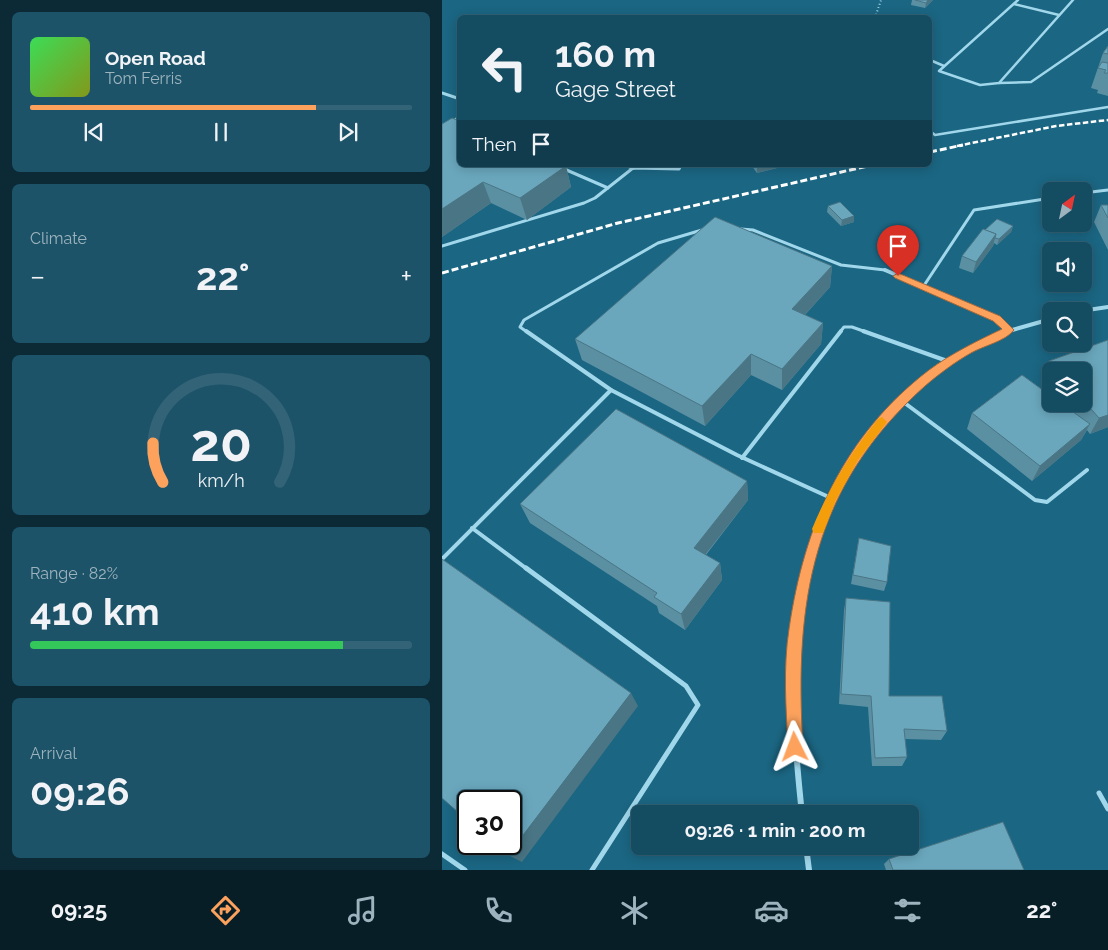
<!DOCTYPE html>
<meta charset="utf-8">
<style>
:root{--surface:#144c62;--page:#1d5368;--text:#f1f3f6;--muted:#9db4be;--line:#336377;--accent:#fca25d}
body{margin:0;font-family:Raleway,sans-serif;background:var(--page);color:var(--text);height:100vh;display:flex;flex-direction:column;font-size:19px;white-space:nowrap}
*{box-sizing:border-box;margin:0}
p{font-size:16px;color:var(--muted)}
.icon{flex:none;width:28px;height:28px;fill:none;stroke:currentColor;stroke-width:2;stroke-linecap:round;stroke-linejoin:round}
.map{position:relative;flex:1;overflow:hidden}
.drawer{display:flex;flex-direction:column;gap:12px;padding:12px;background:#0b2a36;width:442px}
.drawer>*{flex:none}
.hud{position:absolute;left:15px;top:15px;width:475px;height:152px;border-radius:8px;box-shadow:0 2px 12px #0003,0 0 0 1px var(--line);background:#144c62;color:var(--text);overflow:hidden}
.needle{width:32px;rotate:33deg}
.fabs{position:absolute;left:600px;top:182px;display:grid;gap:10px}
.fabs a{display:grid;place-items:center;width:50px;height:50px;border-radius:8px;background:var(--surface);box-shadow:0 2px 12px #0003,0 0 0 1px var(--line);font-size:25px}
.speed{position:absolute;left:15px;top:790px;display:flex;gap:10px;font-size:25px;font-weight:700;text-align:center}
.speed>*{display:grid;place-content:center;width:65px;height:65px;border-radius:50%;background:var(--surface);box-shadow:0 2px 12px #0003,0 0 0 1px var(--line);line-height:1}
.speed .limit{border:2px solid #111;border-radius:8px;background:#fff;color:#111}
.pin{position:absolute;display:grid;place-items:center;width:42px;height:42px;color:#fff;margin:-51px -21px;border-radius:50% 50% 50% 0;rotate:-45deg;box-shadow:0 0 5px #0007}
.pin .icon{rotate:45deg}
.me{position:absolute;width:55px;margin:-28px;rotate:357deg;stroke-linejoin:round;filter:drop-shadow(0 0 4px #0008)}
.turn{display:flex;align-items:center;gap:18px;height:105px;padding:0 15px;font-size:22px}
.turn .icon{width:65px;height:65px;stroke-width:2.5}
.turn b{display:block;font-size:35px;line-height:42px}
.then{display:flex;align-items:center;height:48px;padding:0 15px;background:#0003;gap:10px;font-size:19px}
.big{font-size:38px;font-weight:700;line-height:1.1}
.drawer .widget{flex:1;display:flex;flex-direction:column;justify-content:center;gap:8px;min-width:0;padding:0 18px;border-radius:8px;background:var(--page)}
.drawer .dial{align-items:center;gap:0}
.dial svg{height:130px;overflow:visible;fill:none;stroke:var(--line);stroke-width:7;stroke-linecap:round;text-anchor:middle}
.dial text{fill:var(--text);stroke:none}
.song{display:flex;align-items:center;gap:15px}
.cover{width:60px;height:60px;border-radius:8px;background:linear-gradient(135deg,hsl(130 70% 55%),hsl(70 70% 35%))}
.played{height:5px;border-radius:2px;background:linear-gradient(90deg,var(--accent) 75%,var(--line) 75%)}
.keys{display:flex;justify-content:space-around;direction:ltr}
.heat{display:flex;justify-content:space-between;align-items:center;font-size:28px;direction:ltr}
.charge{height:8px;border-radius:4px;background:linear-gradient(90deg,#34c759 82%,var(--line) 0)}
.trip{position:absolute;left:189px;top:805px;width:288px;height:50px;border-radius:8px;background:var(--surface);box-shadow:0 2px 12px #0003,0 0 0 1px var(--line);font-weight:700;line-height:50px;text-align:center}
.tab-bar{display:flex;height:80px;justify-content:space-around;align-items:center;background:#081e27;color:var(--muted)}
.tab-bar .icon{width:35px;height:35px}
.tab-bar .on{color:var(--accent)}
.tab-bar b{font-size:22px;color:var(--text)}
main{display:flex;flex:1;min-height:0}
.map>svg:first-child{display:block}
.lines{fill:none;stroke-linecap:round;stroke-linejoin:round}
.path{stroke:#a1d7eb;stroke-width:2;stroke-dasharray:1 2.5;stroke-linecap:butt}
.lane-far3{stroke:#a1d7eb;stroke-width:2.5}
.lane-far2{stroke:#a1d7eb;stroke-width:3}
.lane-far1{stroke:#a1d7eb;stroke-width:4}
.lane{stroke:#a1d7eb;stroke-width:5}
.street-far3{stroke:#a1d7eb;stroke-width:3}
.street-far2{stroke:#a1d7eb;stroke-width:4}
.street-far1{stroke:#a1d7eb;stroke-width:5}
.street{stroke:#a1d7eb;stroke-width:6}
.rail-far1{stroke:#fff;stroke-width:2.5;stroke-dasharray:5.5 2.5;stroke-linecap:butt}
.rail{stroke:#fff;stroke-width:3;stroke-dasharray:7 3;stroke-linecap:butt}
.wall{fill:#5b90a3}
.shaded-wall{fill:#4a7584}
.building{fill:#6aa7bd;stroke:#4a7584}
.route{fill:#fca25d;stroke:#a4693c}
.slow{fill:#f59e0b}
</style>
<main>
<section class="drawer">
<div class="widget">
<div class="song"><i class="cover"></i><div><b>Open Road</b><p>Tom Ferris</p></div></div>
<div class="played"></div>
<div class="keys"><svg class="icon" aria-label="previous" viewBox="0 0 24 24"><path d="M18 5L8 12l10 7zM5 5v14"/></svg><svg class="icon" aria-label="pause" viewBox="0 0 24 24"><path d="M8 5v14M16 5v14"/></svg><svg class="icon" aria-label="next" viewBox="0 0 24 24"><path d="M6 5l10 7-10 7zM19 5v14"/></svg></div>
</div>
<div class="widget"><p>Climate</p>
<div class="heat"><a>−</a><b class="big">22°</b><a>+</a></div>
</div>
<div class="widget dial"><svg viewBox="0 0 100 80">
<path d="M14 69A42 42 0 1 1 86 69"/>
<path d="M14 69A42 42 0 0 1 8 45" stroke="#fca25d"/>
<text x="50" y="56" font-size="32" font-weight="700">20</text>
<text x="50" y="72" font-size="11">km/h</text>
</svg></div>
<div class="widget"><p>Range · 82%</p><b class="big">410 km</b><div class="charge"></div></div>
<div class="widget"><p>Arrival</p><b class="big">09:26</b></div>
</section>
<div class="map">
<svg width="666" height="870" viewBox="0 0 666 870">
<rect width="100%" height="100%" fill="#1b6683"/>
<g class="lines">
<path class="path" d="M433,18L439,0"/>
<g class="lane-far3">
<path d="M576,0L497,71L538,85L557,83L631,0"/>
<path d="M572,4L617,15"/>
<path d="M488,60L502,66"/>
<path d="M557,83L589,82L666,29"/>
<path d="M10,122L18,116"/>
<path d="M488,131L493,135L666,107"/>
</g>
<g class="lane-far2">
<path d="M113,165L166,188"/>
<path d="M641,193L666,190"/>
<path d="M299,229L311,230L399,265L443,270"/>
<path d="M0,246L142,203L153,198L191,168L237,169L239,165"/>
<path d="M481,287L532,210L609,198"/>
<path d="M85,332L78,327L82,320L216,243L260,230"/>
<path d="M398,332L402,327H410L424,332"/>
</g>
<g class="lane-far1">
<path d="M84,331L169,390L295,455L389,498"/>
<path d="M421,331L508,362"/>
<path d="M631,344L634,349"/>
<path d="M460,401L593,500L605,502L645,470"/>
<path d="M300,458L399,331"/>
<path d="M30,528L85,569"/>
<path d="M0,559L169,390"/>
</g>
<g class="lane">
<path d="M84,568L244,686L256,705L150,870"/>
<path d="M657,793L666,809"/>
<path d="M0,854L23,870"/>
</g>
<path class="street-far3" d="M0,93L18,99"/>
<g class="street-far2">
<path d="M184,165L191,168"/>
<path d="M443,270L555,318L567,330"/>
<path d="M639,311L666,307"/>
<path d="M563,332L609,319"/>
</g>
<path class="street-far1" d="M364,569C390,461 464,374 566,331"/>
<g class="street">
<path d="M360,814C351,731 345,650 365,568"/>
<path d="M364,846L367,870"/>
</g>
<path class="rail-far1" d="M515,146L614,126L666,120"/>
<g class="rail">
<path d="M488,152L521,145"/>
<path d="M0,273L176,223L430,165"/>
</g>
</g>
<g class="wall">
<path d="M470,0H491L483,8L469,5Z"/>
<path d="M666,46V96L655,93L656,90L649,88L661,53Z"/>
<path d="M0,124L124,166L129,187L85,220L49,203L0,237Z"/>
<path d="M309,165H347L315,173Z"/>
<path d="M659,205H666V250L652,222Z"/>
<path d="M386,206L412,222L399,226L385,212Z"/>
<path d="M606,207H609V224H608L604,213Z"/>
<path d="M571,226L569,232L555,245L552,243L551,246L531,273L517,268L520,256L543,230Z"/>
<path d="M390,266L388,287L363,315L381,323L379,344L340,390L309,375L263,426L140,360L133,339Z"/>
<path d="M666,340V427L648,434L645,430L639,440L590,481L525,429L530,413L580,375L609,396V404H620L626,408L622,404H641V371H609V388L600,378L607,361Z"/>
<path d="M305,481L306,500L264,555L278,563L280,580L243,630L217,613L215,606L88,523L78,504Z"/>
<path d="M417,538L445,582L442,591L409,584Z"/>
<path d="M404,598L447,696L505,731L499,740L463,739L465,757L460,766H430L426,707L397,704L402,610Z"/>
<path d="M447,859L582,870H444L442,864Z"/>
</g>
<g class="shaded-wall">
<path d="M486,0H491L483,8L484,3Z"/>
<path d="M315,165H347L315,173Z"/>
<path d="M124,166L129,187L85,220L78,198Z"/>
<path d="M41,182L49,203L0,237V209Z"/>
<path d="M412,216V222L399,226L400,220Z"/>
<path d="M571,226L569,232L555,245L557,239Z"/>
<path d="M554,234L551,246L531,273L534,262Z"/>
<path d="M390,266L388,287L349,330L350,309Z"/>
<path d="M381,323L379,344L340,390V369Z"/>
<path d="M309,354V375L263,426L260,406Z"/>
<path d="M666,415V427L648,434L657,418Z"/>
<path d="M648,424L639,440L590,481L598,466Z"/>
<path d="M305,481L306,500L255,565L252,548Z"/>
<path d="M278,563L280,580L243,630L239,614Z"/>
<path d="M189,693L196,706L80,862L66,855Z"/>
</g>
<g class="building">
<path d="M473,0H486L484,3Z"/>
<path d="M666,46V54L661,53Z"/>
<path d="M660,62L666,63V73H662L664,70L656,68Z"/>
<path d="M10,118L18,121V165H121L124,166L78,198L41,182L0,209V124Z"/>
<path d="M398,202L412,216L400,220L386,206Z"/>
<path d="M659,205H666V218Z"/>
<path d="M606,207H609V215Z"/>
<path d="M273,217L390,266L350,309L381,323L340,369L309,354L260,406L133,339Z"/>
<path d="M555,219L571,226L557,239L553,238L554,234L543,230Z"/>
<path d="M541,229L554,234L534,262L520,256Z"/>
<path d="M666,340V415L657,418L641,400V371H616L607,361Z"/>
<path d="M580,375L609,396V404H620L648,424L598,466L530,413Z"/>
<path d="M174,409L305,481L252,548L278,563L239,614L212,597L215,593L78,504Z"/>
<path d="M417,538L449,546L445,582L411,575Z"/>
<path d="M0,559L189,693L66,855L53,844H69V801H26V821L0,798Z"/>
<path d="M404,598L448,602L447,696H500L505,731L462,729L465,757L433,758L429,696L399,694Z"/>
<path d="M561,822L582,870H451L447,859Z"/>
</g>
<path class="route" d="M456,273L558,316L572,330C564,341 541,346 529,353C513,362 497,374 483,386C370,487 352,601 361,747L359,752L353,754L348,752L346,747C344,708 341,668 347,629C362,525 402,435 487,370C510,353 535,341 560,329L551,321L453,278L451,276Z"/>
<path class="slow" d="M440,417L445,422L416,460L394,500L381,533H372L370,529C387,488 408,454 436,419Z"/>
</svg>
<div class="fabs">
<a><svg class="needle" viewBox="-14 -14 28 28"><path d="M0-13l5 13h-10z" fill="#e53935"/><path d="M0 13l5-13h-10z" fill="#9db4be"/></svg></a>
<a><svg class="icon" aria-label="sound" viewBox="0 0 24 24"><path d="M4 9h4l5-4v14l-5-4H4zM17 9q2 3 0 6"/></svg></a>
<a><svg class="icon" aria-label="search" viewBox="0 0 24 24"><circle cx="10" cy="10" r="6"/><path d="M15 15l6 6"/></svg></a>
<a><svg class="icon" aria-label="layers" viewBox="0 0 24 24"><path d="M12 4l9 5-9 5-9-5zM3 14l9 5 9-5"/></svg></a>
</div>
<div class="speed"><div class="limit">30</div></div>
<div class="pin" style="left:456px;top:276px;background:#d93025"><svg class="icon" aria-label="arrive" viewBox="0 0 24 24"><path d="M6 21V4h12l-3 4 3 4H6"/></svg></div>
<svg class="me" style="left:353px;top:747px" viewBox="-20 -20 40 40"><path d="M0-17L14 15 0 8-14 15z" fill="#fca25d" stroke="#fff" stroke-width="4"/></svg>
<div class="trip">09:26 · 1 min · 200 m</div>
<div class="hud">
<div class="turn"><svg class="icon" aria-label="left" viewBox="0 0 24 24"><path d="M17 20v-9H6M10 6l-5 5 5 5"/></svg><div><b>160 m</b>Gage Street</div></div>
<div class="then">Then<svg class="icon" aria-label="arrive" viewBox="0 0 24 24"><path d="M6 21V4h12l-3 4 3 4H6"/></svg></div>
</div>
</div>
</main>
<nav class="tab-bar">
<b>09:25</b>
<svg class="icon on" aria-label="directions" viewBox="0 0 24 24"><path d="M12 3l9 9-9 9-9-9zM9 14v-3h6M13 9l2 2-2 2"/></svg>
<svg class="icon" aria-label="music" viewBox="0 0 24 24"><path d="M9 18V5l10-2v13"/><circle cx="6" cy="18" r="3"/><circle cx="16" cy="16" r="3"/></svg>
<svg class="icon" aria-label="phone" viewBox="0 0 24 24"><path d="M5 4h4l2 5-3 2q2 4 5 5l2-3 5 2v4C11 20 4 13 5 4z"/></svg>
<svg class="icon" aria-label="climate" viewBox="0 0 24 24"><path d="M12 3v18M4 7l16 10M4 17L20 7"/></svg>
<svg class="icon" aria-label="car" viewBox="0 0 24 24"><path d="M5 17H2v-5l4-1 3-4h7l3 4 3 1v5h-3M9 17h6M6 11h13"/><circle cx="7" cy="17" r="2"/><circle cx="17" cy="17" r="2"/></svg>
<svg class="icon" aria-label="filters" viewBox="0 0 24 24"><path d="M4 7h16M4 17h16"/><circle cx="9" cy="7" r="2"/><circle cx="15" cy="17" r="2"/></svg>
<b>22°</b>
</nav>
